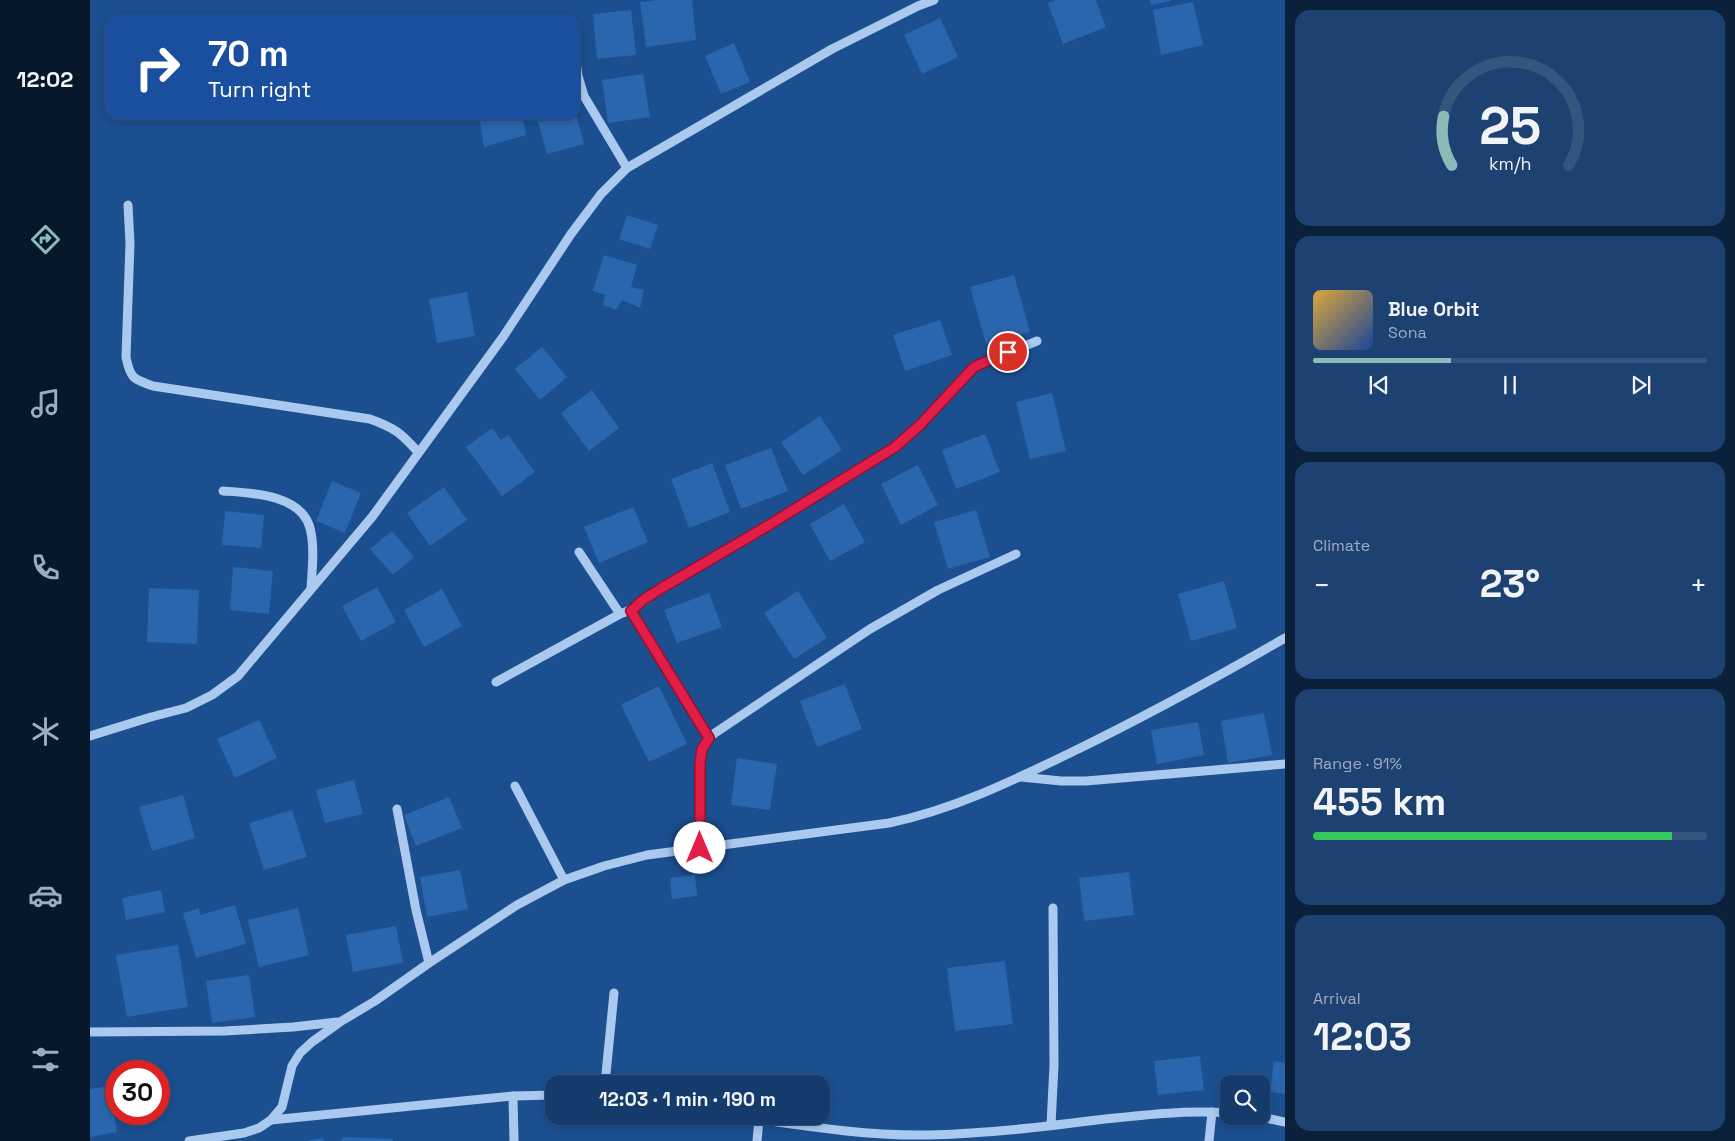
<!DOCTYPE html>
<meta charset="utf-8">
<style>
:root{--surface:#143b6b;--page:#1d4271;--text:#f1f3f6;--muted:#9dadc1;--line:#33557e;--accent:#8bbbb9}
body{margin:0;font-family:"Space Grotesk",sans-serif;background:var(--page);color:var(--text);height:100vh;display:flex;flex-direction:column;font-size:19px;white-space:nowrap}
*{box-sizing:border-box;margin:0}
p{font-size:16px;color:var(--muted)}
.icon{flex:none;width:28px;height:28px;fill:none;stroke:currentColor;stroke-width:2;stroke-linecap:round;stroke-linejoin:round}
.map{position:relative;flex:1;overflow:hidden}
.drawer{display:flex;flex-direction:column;gap:10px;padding:10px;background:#0b203b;width:450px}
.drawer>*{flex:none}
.top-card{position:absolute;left:15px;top:15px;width:475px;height:105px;border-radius:15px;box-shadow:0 2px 8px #0003,0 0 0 1px var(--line);background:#1a4fa0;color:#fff;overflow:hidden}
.buttons{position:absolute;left:1130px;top:1075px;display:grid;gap:10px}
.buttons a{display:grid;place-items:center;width:50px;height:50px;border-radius:10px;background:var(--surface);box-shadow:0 2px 8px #0003,0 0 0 1px var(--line);font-size:25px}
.speed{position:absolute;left:15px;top:1060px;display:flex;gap:10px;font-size:25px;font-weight:700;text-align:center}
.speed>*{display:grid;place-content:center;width:65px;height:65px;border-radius:50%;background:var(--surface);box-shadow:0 2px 8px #0003,0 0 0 1px var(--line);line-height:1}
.speed .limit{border:8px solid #d22;background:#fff;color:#111}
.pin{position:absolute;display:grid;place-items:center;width:42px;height:42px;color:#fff;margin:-21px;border:2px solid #fff;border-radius:50%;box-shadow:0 1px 5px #0007}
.me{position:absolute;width:55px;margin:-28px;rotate:0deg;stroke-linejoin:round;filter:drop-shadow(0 0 4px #0008)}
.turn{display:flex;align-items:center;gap:18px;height:105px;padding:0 20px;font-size:22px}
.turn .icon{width:65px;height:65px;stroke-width:2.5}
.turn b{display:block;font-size:35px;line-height:42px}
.big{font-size:38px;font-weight:600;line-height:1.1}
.drawer .card{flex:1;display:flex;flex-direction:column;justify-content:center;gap:8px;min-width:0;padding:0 18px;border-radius:15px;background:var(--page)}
.drawer .dial{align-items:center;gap:0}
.dial svg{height:130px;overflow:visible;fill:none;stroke:var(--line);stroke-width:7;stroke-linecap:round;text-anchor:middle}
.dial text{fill:var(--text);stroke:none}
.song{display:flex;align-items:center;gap:15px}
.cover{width:60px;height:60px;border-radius:8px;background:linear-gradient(135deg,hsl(40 70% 55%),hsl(220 70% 35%))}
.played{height:5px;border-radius:2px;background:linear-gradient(90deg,var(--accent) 35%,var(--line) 35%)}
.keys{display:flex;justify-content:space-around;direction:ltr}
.heat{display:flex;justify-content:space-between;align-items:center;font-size:28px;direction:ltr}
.charge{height:8px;border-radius:4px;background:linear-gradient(90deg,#34c759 91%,var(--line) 0)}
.trip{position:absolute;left:455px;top:1075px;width:285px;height:50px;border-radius:15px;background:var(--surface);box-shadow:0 2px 8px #0003,0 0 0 1px var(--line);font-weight:600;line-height:50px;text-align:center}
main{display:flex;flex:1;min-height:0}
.tabs{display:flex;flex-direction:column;width:90px;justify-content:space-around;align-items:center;background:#08182b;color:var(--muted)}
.tabs .icon{width:35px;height:35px}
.tabs .selected{color:var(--accent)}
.tabs b{font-size:22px;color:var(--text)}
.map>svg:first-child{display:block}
.building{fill:#2a66ad}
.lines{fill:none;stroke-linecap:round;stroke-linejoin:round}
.minor{stroke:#a9c9ee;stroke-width:9}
.route-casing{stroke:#92132f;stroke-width:12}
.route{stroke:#e11d48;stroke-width:9}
</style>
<main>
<nav class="tabs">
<b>12:02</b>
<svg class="icon selected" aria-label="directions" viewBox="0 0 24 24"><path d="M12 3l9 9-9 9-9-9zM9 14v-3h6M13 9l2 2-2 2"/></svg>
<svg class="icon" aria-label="music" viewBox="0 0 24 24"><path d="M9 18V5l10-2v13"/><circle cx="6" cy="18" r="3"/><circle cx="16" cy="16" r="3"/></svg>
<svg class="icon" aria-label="phone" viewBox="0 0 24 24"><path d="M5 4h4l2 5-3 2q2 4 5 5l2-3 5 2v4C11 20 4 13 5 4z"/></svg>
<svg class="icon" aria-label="climate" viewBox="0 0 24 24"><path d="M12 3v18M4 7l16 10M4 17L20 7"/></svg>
<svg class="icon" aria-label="car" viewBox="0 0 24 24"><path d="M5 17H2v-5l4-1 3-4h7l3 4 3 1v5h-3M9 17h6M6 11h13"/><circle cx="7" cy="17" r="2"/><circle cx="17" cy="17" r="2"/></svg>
<svg class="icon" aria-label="filters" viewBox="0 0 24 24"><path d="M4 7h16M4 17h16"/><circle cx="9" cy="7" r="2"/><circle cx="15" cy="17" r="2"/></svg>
</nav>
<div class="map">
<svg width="1195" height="1141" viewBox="0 0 1195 1141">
<rect width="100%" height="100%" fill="#1b4f8f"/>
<g class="building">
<path d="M568,0H602L606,40L556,47L550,2Z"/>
<path d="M965,0H1006L1016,27L973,44L958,3Z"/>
<path d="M1060,0H1080V1L1061,5Z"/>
<path d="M1103,2L1113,45L1071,55L1063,10Z"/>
<path d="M541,10L546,55L507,59L503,14Z"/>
<path d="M850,18L868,57L832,74L814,35Z"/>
<path d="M644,43L660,82L631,94L615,56Z"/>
<path d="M553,74L560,117L518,123L512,80Z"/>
<path d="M389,115H432L436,135L394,147Z"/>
<path d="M446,115H486L494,144L457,154Z"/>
<path d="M537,215L568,225L560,249L529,239Z"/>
<path d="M514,255L547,265L541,287L554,290L550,308L532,300L526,310L513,305L515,295L503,291Z"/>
<path d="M924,275L940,332L896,344L880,287Z"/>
<path d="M377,292L385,336L347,343L339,299Z"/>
<path d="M850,320L862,355L815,371L803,335Z"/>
<path d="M452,347L477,377L450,400L425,369Z"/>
<path d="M502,390L529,428L499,451L471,413Z"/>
<path d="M962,393L976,451L940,459L926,402Z"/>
<path d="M730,416L752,450L713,475L691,442Z"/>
<path d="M402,428L411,440L418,435L445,472L412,496L376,447Z"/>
<path d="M895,434L910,472L866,489L852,450Z"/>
<path d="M681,448L698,491L651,509L635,465Z"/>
<path d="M622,463L640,512L599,528L581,479Z"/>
<path d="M828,465L848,505L811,525L791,484Z"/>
<path d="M242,481L271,493L255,533L226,521Z"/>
<path d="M354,487L377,520L340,546L317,513Z"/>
<path d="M754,504L775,542L740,561L720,524Z"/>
<path d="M543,507L558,542L509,563L494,527Z"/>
<path d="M886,510L900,557L858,569L844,522Z"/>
<path d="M135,511L174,515L171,548L132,545Z"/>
<path d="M302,531L324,557L303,575L280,549Z"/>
<path d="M143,567L183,571L179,614L140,610Z"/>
<path d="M1134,581L1147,628L1101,641L1088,594Z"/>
<path d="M287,587L306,622L271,641L252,606Z"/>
<path d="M59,588L109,590L107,644L57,642Z"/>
<path d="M352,589L372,626L334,647L314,610Z"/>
<path d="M708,591L737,638L704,659L674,613Z"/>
<path d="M619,593L632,627L587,643L574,610Z"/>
<path d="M755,684L772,729L727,747L710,701Z"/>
<path d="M569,686L597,744L559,762L531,705Z"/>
<path d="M1174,713L1182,755L1138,763L1131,721Z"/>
<path d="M169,720L187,758L145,778L127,739Z"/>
<path d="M1108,722L1114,755L1067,764L1061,730Z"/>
<path d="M647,758L687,764L680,810L641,805Z"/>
<path d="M264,780L273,814L235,823L226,790Z"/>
<path d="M93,795L105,838L62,851L49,807Z"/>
<path d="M359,797L372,828L326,846L314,815Z"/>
<path d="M202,810L217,857L174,870L159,823Z"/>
<path d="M370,870L378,909L337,917L330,877Z"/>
<path d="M1039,872L1044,915L994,921L989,878Z"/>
<path d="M605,875L607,896L582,899L580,878Z"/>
<path d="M71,890L75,912L36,920L32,898Z"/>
<path d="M145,905L156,944L106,958L93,913L109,908L110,915Z"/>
<path d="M208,908L219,955L169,967L158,920Z"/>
<path d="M306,926L313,963L263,972L256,935Z"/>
<path d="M88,945L98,1007L37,1017L26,955Z"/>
<path d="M915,961L923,1024L865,1031L857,968Z"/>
<path d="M159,975L165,1017L122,1023L116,981Z"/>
<path d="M1110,1056L1114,1090L1068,1095L1064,1061Z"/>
<path d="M1184,1061L1195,1063V1094L1180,1092Z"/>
<path d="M19,1086L27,1132L0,1137V1089Z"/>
<path d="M252,1137L303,1139V1141H252Z"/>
<path d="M233,1138L234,1141H219V1140Z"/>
</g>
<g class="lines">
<g class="minor">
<path d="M485,54L488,76L494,96L537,168"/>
<path d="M38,205L40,243L36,357C40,378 43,379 63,386L280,419C305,428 311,433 328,452"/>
<path d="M133,491C161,493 211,494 220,528C225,547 222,570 221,589"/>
<path d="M489,552L530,614C545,610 557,598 570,589L679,525L805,447L830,425L853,401L870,380L884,367L947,341"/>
<path d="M541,611L619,737L612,749L610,763V848"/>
<path d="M406,682L530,614"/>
<path d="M0,736L61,717L96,708L122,695L148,676L282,517L413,337L481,234L511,194L537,168L742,49L828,6L844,0"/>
<path d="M619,737L780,629L848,590L926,554"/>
<path d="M931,777L971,781H996L1195,764"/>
<path d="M425,786L474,880"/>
<path d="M307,809L326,910L339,963"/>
<path d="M0,1032L135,1031L203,1027L247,1022"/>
<path d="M515,1084L524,993"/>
<path d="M423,1096L424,1141"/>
<path d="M646,1116C709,1125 773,1136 837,1135C894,1134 951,1127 1007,1120C1053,1115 1092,1110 1139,1113"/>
<path d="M1166,1116L1195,1122"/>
<path d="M181,1120L423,1096L464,1095"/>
<path d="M961,1125L964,1065L963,908"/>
<path d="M99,1141L154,1133L169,1128L181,1120L192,1107L202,1066L210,1053L222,1042L250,1022L285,1001L339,963L427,905L474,880L514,866L557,855L799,823C862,810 920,782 978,754C1052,718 1124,679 1195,638"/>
<path d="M667,1141L669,1119"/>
<path d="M1119,1141L1122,1112"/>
</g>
</g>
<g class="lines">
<g class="route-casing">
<path id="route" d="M610,848V763L612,749L619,738L541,611L553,600L570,589L679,525L805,447L830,425L884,367L918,352"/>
</g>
<use href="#route" class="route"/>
</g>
</svg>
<div class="buttons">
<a><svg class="icon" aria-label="search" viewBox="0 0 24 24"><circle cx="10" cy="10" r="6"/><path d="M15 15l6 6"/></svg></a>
</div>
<div class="speed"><div class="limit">30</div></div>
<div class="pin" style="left:918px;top:352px;background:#d93025"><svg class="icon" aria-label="arrive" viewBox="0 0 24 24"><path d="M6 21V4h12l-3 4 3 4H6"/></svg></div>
<svg class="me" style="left:610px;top:848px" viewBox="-20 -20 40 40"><circle r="19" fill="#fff"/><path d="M0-13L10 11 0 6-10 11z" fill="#e11d48"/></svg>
<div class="trip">12:03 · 1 min · 190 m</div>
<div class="top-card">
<div class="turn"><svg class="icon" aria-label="right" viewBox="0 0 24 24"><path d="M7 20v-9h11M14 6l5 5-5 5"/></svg><div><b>70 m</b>Turn right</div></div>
</div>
</div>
<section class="drawer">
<div class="card dial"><svg viewBox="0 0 100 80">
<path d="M14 69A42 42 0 1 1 86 69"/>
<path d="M14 69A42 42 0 0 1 9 39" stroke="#8bbbb9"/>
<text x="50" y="56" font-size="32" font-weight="700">25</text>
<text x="50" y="72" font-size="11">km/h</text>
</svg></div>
<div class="card">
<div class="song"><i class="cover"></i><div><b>Blue Orbit</b><p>Sona</p></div></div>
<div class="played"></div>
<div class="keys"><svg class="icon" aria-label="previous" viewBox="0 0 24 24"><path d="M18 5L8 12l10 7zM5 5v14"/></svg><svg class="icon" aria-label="pause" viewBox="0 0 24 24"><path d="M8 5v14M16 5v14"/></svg><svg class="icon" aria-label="next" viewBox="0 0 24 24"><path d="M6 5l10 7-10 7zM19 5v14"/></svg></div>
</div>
<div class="card"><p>Climate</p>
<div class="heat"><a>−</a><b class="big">23°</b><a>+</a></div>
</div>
<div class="card"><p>Range · 91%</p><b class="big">455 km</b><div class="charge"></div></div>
<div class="card"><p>Arrival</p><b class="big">12:03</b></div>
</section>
</main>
